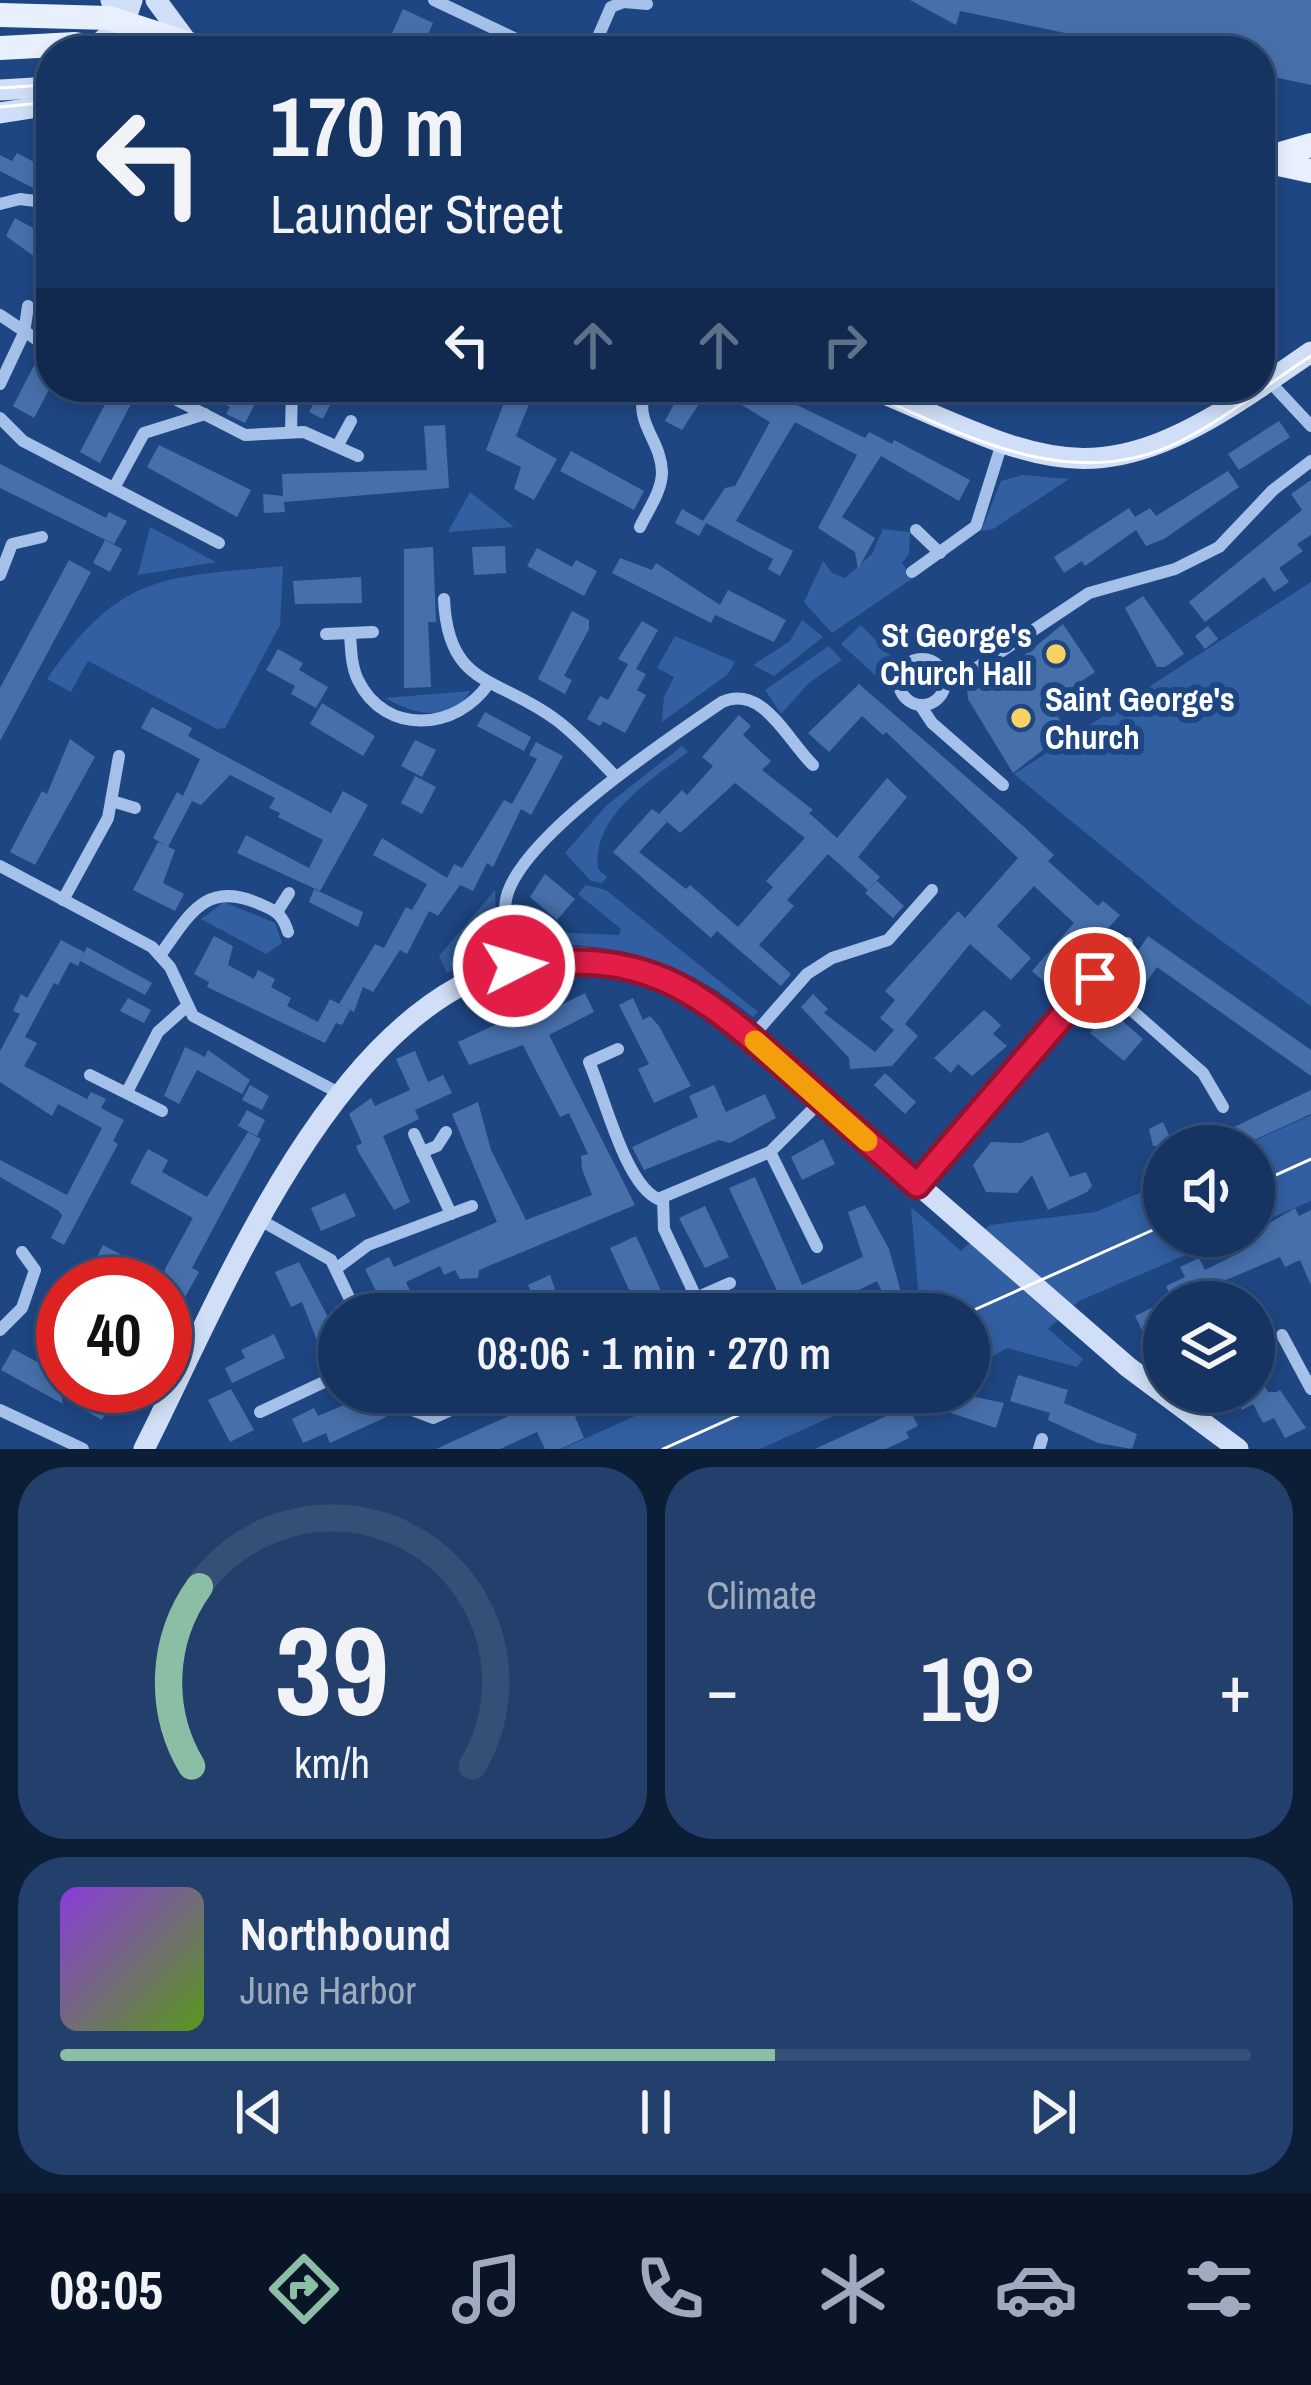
<!DOCTYPE html>
<meta charset="utf-8">
<style>
:root{--surface:#163462;--page:#233f6b;--text:#f1f3f6;--muted:#9eaabe;--line:#354f77;--accent:#8abfa5}
body{margin:0;font-family:"Archivo Narrow",sans-serif;background:var(--page);color:var(--text);height:100vh;display:flex;flex-direction:column;font-size:45px;white-space:nowrap}
*{box-sizing:border-box;margin:0}
p{font-size:39px;color:var(--muted)}
.icon{flex:none;width:66px;height:66px;fill:none;stroke:currentColor;stroke-width:2;stroke-linecap:round;stroke-linejoin:round}
.map{position:relative;height:1449px;overflow:hidden}
.panel{display:flex;flex-direction:column;gap:18px;padding:18px;background:#0c1d36;flex:1}
.panel>*{flex:none}
.banner{position:absolute;left:36px;top:36px;width:1239px;height:366px;border-radius:48px;box-shadow:0 6px 18px #0003,0 0 0 3px var(--line);background:#163462;color:var(--text);overflow:hidden}
.controls{position:absolute;left:1143px;top:1125px;display:grid;gap:24px}
.controls a{display:grid;place-items:center;width:132px;height:132px;border-radius:50%;background:var(--surface);box-shadow:0 6px 18px #0003,0 0 0 3px var(--line);font-size:60px}
.speed{position:absolute;left:36px;top:1257px;display:flex;gap:24px;font-size:60px;font-weight:700;text-align:center}
.speed>*{display:grid;place-content:center;width:156px;height:156px;border-radius:50%;background:var(--surface);box-shadow:0 6px 18px #0003,0 0 0 3px var(--line);line-height:1}
.speed .limit{border:18px solid #d22;background:#fff;color:#111}
.pin{position:absolute;display:grid;place-items:center;width:102px;height:102px;color:#fff;margin:-51px;border:6px solid #fff;border-radius:50%;box-shadow:0 3px 12px #0007}
.me{position:absolute;width:132px;margin:-66px;rotate:85deg;stroke-linejoin:round;filter:drop-shadow(0 0 9px #0008)}
.turn{display:flex;align-items:center;gap:42px;height:252px;padding:0 36px;font-size:54px}
.turn .icon{width:156px;height:156px;stroke-width:2.5}
.turn b{display:block;font-size:84px;line-height:102px}
.lanes{display:flex;align-items:center;height:114px;padding:0 36px;background:#0003;justify-content:center;gap:60px;direction:ltr}
.lanes .off{opacity:.35}
.big{font-size:90px;font-weight:600;line-height:1.1}
.panel .widget{flex:1;display:flex;flex-direction:column;justify-content:center;gap:18px;min-width:0;padding:0 42px;border-radius:48px;background:var(--page)}
.panel .dial{align-items:center;gap:0}
.dial svg{height:312px;overflow:visible;fill:none;stroke:var(--line);stroke-width:7;stroke-linecap:round;text-anchor:middle}
.dial text{fill:var(--text);stroke:none}
.song{display:flex;align-items:center;gap:36px}
.cover{width:144px;height:144px;border-radius:18px;background:linear-gradient(135deg,hsl(270 70% 55%),hsl(90 70% 35%))}
.played{height:12px;border-radius:6px;background:linear-gradient(90deg,var(--accent) 60%,var(--line) 60%)}
.keys{display:flex;justify-content:space-around;direction:ltr}
.heat{display:flex;justify-content:space-between;align-items:center;font-size:66px;direction:ltr}
.panel .tiles{flex:1;display:grid;gap:18px;grid-template-columns:1fr 1fr}
.widget:last-child{grid-column:span 2}
.trip{position:absolute;left:318px;top:1293px;width:672px;height:120px;border-radius:60px;background:var(--surface);box-shadow:0 6px 18px #0003,0 0 0 3px var(--line);font-weight:600;line-height:120px;text-align:center}
.tabs{display:flex;height:192px;justify-content:space-around;align-items:center;background:#091527;color:var(--muted)}
.tabs .icon{width:84px;height:84px}
.tabs .active{color:var(--accent)}
.tabs b{font-size:54px;color:var(--text)}
.map>svg:first-child{display:block}
.green{fill:#325fa1}
.building{fill:#4770ab;fill-rule:evenodd}
.lines{fill:none;stroke-linecap:round;stroke-linejoin:round}
.street{stroke:#a5c1e9;stroke-width:12}
.secondary{stroke:#d0dff7;stroke-width:21}
.primary{stroke:#e8f0fe;stroke-width:24}
.tram{stroke:#fff;stroke-width:3}
.route-casing{stroke:#92132f;stroke-width:30}
.route{stroke:#e11d48;stroke-width:21}
.slow{stroke:#f59e0b;stroke-width:21}
.poi-dot{fill:#f8d364;stroke:#1e4683;stroke-width:4.5}
.labels{text-anchor:middle;dominant-baseline:central;stroke-width:12;stroke-linejoin:round;paint-order:stroke}
.poi-label{font-size:33px;font-weight:bold;fill:#fff;stroke:#1e4683;text-anchor:end}
</style>
<div class="map">
<svg width="1311" height="1449" viewBox="0 0 1311 1449">
<rect width="100%" height="100%" fill="#1e4683"/>
<g class="green">
<path d="M1022,475L1069,479L993,529L981,531L1001,481Z"/>
<path d="M470,492L514,527L448,532Z"/>
<path d="M150,527L216,562L138,575Z"/>
<path d="M883,529L910,532L909,554L902,563L913,578L832,633L804,602L823,561L832,573L845,578L872,554Z"/>
<path d="M283,566L280,625L225,728L217,729L88,661L71,692L47,679C122,572 161,578 283,566Z"/>
<path d="M1311,582V1006L1186,915L1014,774Z"/>
<path d="M802,620L823,637L774,676L753,665L790,641Z"/>
<path d="M861,625L896,662L886,685L841,644Z"/>
<path d="M675,636L735,662L728,674L662,722L664,697L674,677L657,668Z"/>
<path d="M829,646L842,660L809,683L781,714L765,690Z"/>
<path d="M470,691C453,725 413,714 385,698Z"/>
<path d="M682,746L688,752C652,779 591,816 598,869L607,877L602,883L591,881L565,853L607,805Z"/>
<path d="M586,885L606,890L758,1012L753,1017C689,965 631,945 548,944L546,932L619,935L621,929L578,894Z"/>
<path d="M495,890L497,943L486,957L447,973L439,956Z"/>
<path d="M224,902L275,923L282,943L266,954L201,919Z"/>
<path d="M1311,1115V1201L1254,1225V1146H1243Z"/>
<path d="M1164,1182V1236H1230L1079,1301L1048,1329L1083,1359L1077,1367L1007,1348L969,1370V1314H863L918,1289L911,1207L961,1251L990,1225L1096,1212Z"/>
<path d="M688,1392H887L760,1449H562Z"/>
</g>
<g class="building">
<path d="M910,0H1311V85L1260,74V51H1152L960,11L956,25Z"/>
<path d="M403,9L433,23L421,51H384Z"/>
<path d="M40,150L51,156V168L39,191L0,171V155L12,161L17,153L34,162Z"/>
<path d="M15,218L51,238V259L46,256L42,262L6,236Z"/>
<path d="M51,333V386L34,418L13,406Z"/>
<path d="M114,387H140L100,463L80,452Z"/>
<path d="M191,387H227L256,402L245,423L226,414L230,407Z"/>
<path d="M322,387H339L323,419L309,412Z"/>
<path d="M510,387H536L516,436L557,459L534,500L514,489L521,467L486,450Z"/>
<path d="M683,387H710L682,430L665,421Z"/>
<path d="M712,387H760L865,438L869,432L892,444L894,440L970,480L959,501L881,456L842,517L875,538L858,569L855,552L818,528L857,455L795,422L736,521L793,551L780,576L768,569L773,559L706,523L699,536L675,523L682,509L703,521L725,488L735,486L770,422Z"/>
<path d="M1046,387H1128L1102,404L1083,405Z"/>
<path d="M1279,421L1290,437L1239,470L1228,454Z"/>
<path d="M445,425L449,488L284,502L285,512L264,513L263,494L283,496L282,474L427,470L424,426Z"/>
<path d="M159,445L251,490L237,517L147,467Z"/>
<path d="M571,451L644,491L634,510L560,471Z"/>
<path d="M0,464L106,518L109,512L127,521L114,544L0,488Z"/>
<path d="M1228,471L1239,487L1164,539L1146,546L1136,530L1085,566L1082,561L1064,573L1054,557L1129,508L1135,517L1150,508L1156,516Z"/>
<path d="M1311,480V535L1297,544L1303,551L1279,568L1289,582L1274,592L1264,577L1205,622L1189,602L1302,510L1291,494Z"/>
<path d="M105,540L122,549L110,572L93,563Z"/>
<path d="M505,546L506,573L474,575L472,547Z"/>
<path d="M433,547L436,622H428L431,687L404,688V549Z"/>
<path d="M537,548L572,567L576,560L597,571L584,596L527,566Z"/>
<path d="M620,558L652,570L656,563L720,605L728,590L786,620L774,642L715,615L711,623L612,573Z"/>
<path d="M69,560L91,572L0,741V688Z"/>
<path d="M361,577L362,603L295,604L293,581Z"/>
<path d="M1143,596L1184,654L1165,667H1157L1125,608Z"/>
<path d="M572,611L589,620V629L564,676L572,680L565,694L538,679Z"/>
<path d="M642,621L658,630L636,669L646,674L637,690L646,695L625,733L603,721L600,726L587,719L600,696L608,700L628,664L618,659Z"/>
<path d="M1063,624L1095,672L1050,702L1066,732L1013,773L968,699L967,688L1000,665L1004,671L1011,666Z"/>
<path d="M1208,626L1218,639L1205,649L1195,636Z"/>
<path d="M278,649L303,663L299,670L328,687L316,708L291,694L295,686L266,670Z"/>
<path d="M859,684L1023,826L1054,855L1048,861L1098,906L1103,901L1120,915L1053,990L1032,971L1074,923L1034,886L997,926L1031,958L1011,980L970,944L905,1024L918,1036L892,1066L850,1069L849,1058L801,1007L813,994L828,1009L824,1013L875,1052L894,1030L880,1018L895,1000L885,991L958,911L965,918L1018,858L886,732L883,735L862,716L829,752L808,733Z"/>
<path d="M322,703L375,736L363,756L310,724Z"/>
<path d="M152,707L192,728L188,736L331,813L343,791L368,805L320,891L237,853L246,835L309,868L323,840L278,817L280,813L269,808L275,798L230,775L201,805L192,801L168,847L153,838L177,792L183,796L200,759L141,728Z"/>
<path d="M485,712L531,737L524,751L477,726Z"/>
<path d="M739,715L751,726L743,735L771,761L762,770L813,810L809,813L837,838L887,778L907,797L858,857L880,877L868,890L828,854L787,900L794,906L759,945L791,974L781,986L717,931L711,938L613,852L652,809L659,814L682,790L687,795L713,766L702,757ZM735,783L805,838L766,881L773,887L738,927L690,885L686,889L639,852L667,822L662,817L680,833Z"/>
<path d="M70,739L95,757L35,865L10,852L42,791L47,794Z"/>
<path d="M415,740L436,750L422,777L401,766Z"/>
<path d="M536,742L563,756L531,815L521,809L493,867L487,863L473,891L460,885L438,916L429,911L407,954L400,950L373,992L363,987L354,1012L339,1004L375,944L384,948L406,907L412,910L427,884L373,855L382,838L447,878L454,864L462,868L504,800L512,804L537,759L529,755Z"/>
<path d="M415,776L436,787L422,814L401,803Z"/>
<path d="M158,842L175,850L163,883L184,894L175,911L133,890Z"/>
<path d="M545,874L575,899L557,920L530,897Z"/>
<path d="M877,881L904,906L893,918L865,893Z"/>
<path d="M314,889L363,912L358,927L309,902Z"/>
<path d="M214,936L233,946L228,965L254,979L258,970L275,979L271,987L291,998L287,1006L318,1022L330,999L350,1010L342,1025L336,1023L325,1043L207,987L209,982L194,974Z"/>
<path d="M1148,936L1311,1050V1076L1157,967L1143,987L1123,973Z"/>
<path d="M61,940L84,952L78,966L70,962L58,985L54,983L25,1037L37,1043L24,1066L87,1099L91,1092L106,1099L101,1108L124,1120L113,1141L118,1144L64,1245L51,1238L62,1216L59,1211L0,1177V1160L67,1195L102,1128L58,1104L52,1116L0,1082V1051L20,1014L13,1011L21,994L27,998Z"/>
<path d="M87,947L152,983L145,995L80,961Z"/>
<path d="M585,993L594,1012L549,1035L635,1205L479,1270L478,1278L460,1279L455,1270L444,1275L440,1266L406,1282L420,1314H388L365,1269L389,1257L394,1267L497,1222L452,1114L478,1102L491,1150L526,1220L592,1195L582,1169L581,1156L588,1154L569,1113L560,1117L523,1045L469,1065L458,1042L545,1002L557,1001L559,1006Z"/>
<path d="M128,998L151,1010L144,1023L120,1011Z"/>
<path d="M633,998L643,1020L650,1016L659,1026L691,1086L654,1103L638,1069L649,1064L619,1005Z"/>
<path d="M984,1010L1001,1025L993,1034L1007,1046L972,1076L958,1064L951,1073L934,1058Z"/>
<path d="M1110,1010L1143,1039L1124,1061L1090,1033Z"/>
<path d="M185,1047L205,1057L208,1050L250,1080L242,1094L197,1070L179,1104L164,1096Z"/>
<path d="M415,1051L428,1082L443,1075L452,1093L415,1110L419,1119L383,1136L410,1202L394,1210L359,1153L356,1146L362,1143L349,1114L371,1098L375,1106L410,1090L396,1059Z"/>
<path d="M885,1073L916,1102L905,1114L874,1085Z"/>
<path d="M250,1085L269,1096L262,1110L242,1100Z"/>
<path d="M714,1085L726,1112L765,1094L776,1118L730,1143L719,1140L644,1170L632,1147L698,1117L689,1096Z"/>
<path d="M1311,1090V1114L1241,1146H1195Z"/>
<path d="M247,1110L265,1120L257,1136L238,1126Z"/>
<path d="M1163,1122L1174,1146H1153L1149,1129Z"/>
<path d="M248,1132L261,1139L192,1268L199,1272L179,1308L165,1301V1269L193,1218L130,1183L148,1149L168,1160L162,1172L207,1197Z"/>
<path d="M1048,1132L1070,1177L1086,1172L1092,1186L1087,1192L1048,1210L1032,1175L1017,1193L986,1192L973,1165L991,1142L1021,1143Z"/>
<path d="M823,1139L835,1164L802,1180L791,1157Z"/>
<path d="M755,1177L802,1285L863,1257L848,1212L865,1205L889,1249L902,1296L887,1302L877,1281L810,1314H734L779,1295L729,1188Z"/>
<path d="M345,1193L356,1216L321,1231L311,1208Z"/>
<path d="M705,1206L729,1257L705,1268L679,1218Z"/>
<path d="M1295,1208L1299,1216L1311,1210V1285L1300,1260L1285,1267L1280,1257L1193,1294L1197,1302H1173L1166,1286L1185,1277L1180,1267L1199,1258L1205,1270L1241,1252L1236,1243Z"/>
<path d="M636,1236L662,1293L668,1314H640L610,1248Z"/>
<path d="M103,1245L149,1269L142,1283L96,1259Z"/>
<path d="M299,1262L339,1338V1358L326,1364L302,1302L291,1307L275,1272Z"/>
<path d="M550,1275L558,1298L566,1314H541L528,1285Z"/>
<path d="M1254,1298L1271,1331L1254,1339Z"/>
<path d="M1164,1302V1327L1145,1336L1135,1316Z"/>
<path d="M274,1334L285,1358L232,1383L225,1368L245,1358L241,1350Z"/>
<path d="M13,1349L58,1373L63,1404L1,1370Z"/>
<path d="M1254,1365L1268,1392H1276L1269,1396L1280,1390L1306,1428L1285,1438L1274,1418L1263,1423L1253,1404L1242,1410L1233,1392H1254Z"/>
<path d="M1018,1375L1068,1390L1064,1403L1137,1434L1132,1449L1098,1443L1048,1420L1050,1413L1010,1401Z"/>
<path d="M91,1386H121L102,1420L79,1407Z"/>
<path d="M231,1389L254,1430L230,1442L208,1400Z"/>
<path d="M375,1392L386,1417L330,1443L326,1433L303,1443L292,1419L314,1408L318,1416Z"/>
<path d="M561,1392H630L575,1417L584,1438L560,1449H545L537,1432L500,1449H436Z"/>
<path d="M951,1392L1004,1403L996,1428L945,1411Z"/>
<path d="M908,1406L918,1426L906,1432L909,1438L886,1449H815Z"/>
</g>
<g class="lines">
<g class="street">
<path d="M434,0L541,51"/>
<path d="M592,51L611,7L624,2L647,4"/>
<path d="M0,204L20,199L51,203"/>
<path d="M0,315L39,341"/>
<path d="M1269,381L1311,426"/>
<path d="M0,384L24,333L28,306"/>
<path d="M167,395L245,435L304,432L358,456"/>
<path d="M0,418L23,441L219,543"/>
<path d="M291,432L292,387"/>
<path d="M338,445L351,421"/>
<path d="M115,486L144,433L205,414"/>
<path d="M640,527C648,510 662,491 662,472C661,438 632,423 646,387"/>
<path d="M916,530L940,553"/>
<path d="M912,572L976,526L1002,443"/>
<path d="M0,575L12,544L42,537"/>
<path d="M444,599C448,687 496,676 555,719C577,735 596,757 616,777"/>
<path d="M350,633C351,648 351,666 358,680C385,736 457,731 489,683"/>
<path d="M326,634L373,632"/>
<circle cx="922" cy="682" r="23"/>
<path d="M945,680L978,667L1089,593L1175,569L1219,547L1273,490L1311,461"/>
<path d="M920,705L932,723L1003,785"/>
<path d="M112,801L135,808"/>
<path d="M0,866L152,947L170,967L193,1016L339,1093"/>
<path d="M63,900L108,818L119,756"/>
<path d="M277,912L289,893"/>
<path d="M161,954C190,913 207,879 262,905C277,911 283,916 288,932"/>
<path d="M515,966C509,942 500,916 508,892C530,830 667,740 722,702C763,684 787,740 813,765"/>
<path d="M1095,978L1203,1073L1223,1107"/>
<path d="M751,1038L807,974L832,958L888,940L932,890"/>
<path d="M618,1049L589,1062C605,1098 625,1184 658,1199L770,1152L822,1100"/>
<path d="M90,1075L162,1111"/>
<path d="M127,1092L158,1032L186,1007"/>
<path d="M414,1134L451,1214"/>
<path d="M422,1152L437,1146L446,1132"/>
<path d="M770,1152L817,1247"/>
<path d="M917,1185L1127,943"/>
<path d="M663,1198L664,1229L702,1310"/>
<path d="M262,1221L331,1260L357,1314"/>
<path d="M337,1268L368,1245L472,1206"/>
<path d="M696,1298L730,1283"/>
<path d="M0,1330L22,1308L35,1270L22,1252"/>
<path d="M1282,1335L1311,1389"/>
<path d="M394,1392L407,1408L433,1418L491,1392"/>
<path d="M0,1410L83,1449"/>
<path d="M260,1412L339,1375"/>
<path d="M1039,1449L1042,1439"/>
</g>
<g class="secondary">
<path d="M111,0L135,51"/>
<path d="M156,0L184,38"/>
<path d="M95,47L125,21L132,0"/>
<path d="M0,90L51,87"/>
<path d="M0,113L51,105"/>
<path d="M868,387C1041,459 1090,503 1260,387"/>
<path d="M1260,387L1311,352"/>
<path d="M144,1449C246,1248 400,830 700,995L1128,1367L1238,1449"/>
</g>
<g class="primary">
<path d="M0,15L109,18L211,51"/>
<path d="M0,48L75,44L116,51"/>
<path d="M1260,160L1311,145"/>
<path d="M1264,161L1311,171"/>
</g>
<g class="tram">
<path d="M0,88L45,85"/>
<path d="M0,107L51,102"/>
<path d="M855,387C957,431 1068,497 1179,442C1226,419 1267,384 1311,356"/>
<path d="M1254,1185L1311,1159"/>
<path d="M965,1314L1164,1225"/>
<path d="M663,1449L790,1392"/>
</g>
</g>
<g class="lines">
<g class="route-casing">
<path id="route" d="M514,966C645,949 692,985 786,1068C830,1107 873,1146 917,1185L1095,978"/>
</g>
<use href="#route" class="route"/>
<path class="slow" d="M755,1041L867,1141"/>
</g>
<g class="poi-dot">
<circle cx="1056" cy="654" r="12"/>
<circle cx="1021" cy="718" r="12"/>
</g>
<g class="labels">
<g class="poi-label">
<text x="1032" y="635">St George's<tspan x="1032" dy="38">Church Hall</tspan></text>
<text x="1045" y="699" text-anchor="start">Saint George's<tspan x="1045" dy="38">Church</tspan></text>
</g>
</g>
</svg>
<div class="controls">
<a><svg class="icon" aria-label="sound" viewBox="0 0 24 24"><path d="M4 9h4l5-4v14l-5-4H4zM17 9q2 3 0 6"/></svg></a>
<a><svg class="icon" aria-label="layers" viewBox="0 0 24 24"><path d="M12 4l9 5-9 5-9-5zM3 14l9 5 9-5"/></svg></a>
</div>
<div class="speed"><div class="limit">40</div></div>
<div class="pin" style="left:1095px;top:978px;background:#d93025"><svg class="icon" aria-label="arrive" viewBox="0 0 24 24"><path d="M6 21V4h12l-3 4 3 4H6"/></svg></div>
<svg class="me" style="left:514px;top:966px" viewBox="-20 -20 40 40"><circle r="17" fill="#e11d48" stroke="#fff" stroke-width="3"/><path d="M0-11L8 9 0 5-8 9z" fill="#fff"/></svg>
<div class="trip">08:06 · 1 min · 270 m</div>
<div class="banner">
<div class="turn"><svg class="icon" aria-label="left" viewBox="0 0 24 24"><path d="M17 20v-9H6M10 6l-5 5 5 5"/></svg><div><b>170 m</b>Launder Street</div></div>
<div class="lanes"><svg class="icon" aria-label="left" viewBox="0 0 24 24"><path d="M17 20v-9H6M10 6l-5 5 5 5"/></svg><svg class="icon off" aria-label="ahead" viewBox="0 0 24 24"><path d="M12 20V5M6 11l6-6 6 6"/></svg><svg class="icon off" aria-label="ahead" viewBox="0 0 24 24"><path d="M12 20V5M6 11l6-6 6 6"/></svg><svg class="icon off" aria-label="right" viewBox="0 0 24 24"><path d="M7 20v-9h11M14 6l5 5-5 5"/></svg></div>
</div>
</div>
<section class="panel">
<div class="tiles">
<div class="widget dial"><svg viewBox="0 0 100 80">
<path d="M14 69A42 42 0 1 1 86 69"/>
<path d="M14 69A42 42 0 0 1 16 23" stroke="#8abfa5"/>
<text x="50" y="56" font-size="32" font-weight="700">39</text>
<text x="50" y="72" font-size="11">km/h</text>
</svg></div>
<div class="widget"><p>Climate</p>
<div class="heat"><a>−</a><b class="big">19°</b><a>+</a></div>
</div>
<div class="widget">
<div class="song"><i class="cover"></i><div><b>Northbound</b><p>June Harbor</p></div></div>
<div class="played"></div>
<div class="keys"><svg class="icon" aria-label="previous" viewBox="0 0 24 24"><path d="M18 5L8 12l10 7zM5 5v14"/></svg><svg class="icon" aria-label="pause" viewBox="0 0 24 24"><path d="M8 5v14M16 5v14"/></svg><svg class="icon" aria-label="next" viewBox="0 0 24 24"><path d="M6 5l10 7-10 7zM19 5v14"/></svg></div>
</div>
</div>
</section>
<nav class="tabs">
<b>08:05</b>
<svg class="icon active" aria-label="directions" viewBox="0 0 24 24"><path d="M12 3l9 9-9 9-9-9zM9 14v-3h6M13 9l2 2-2 2"/></svg>
<svg class="icon" aria-label="music" viewBox="0 0 24 24"><path d="M9 18V5l10-2v13"/><circle cx="6" cy="18" r="3"/><circle cx="16" cy="16" r="3"/></svg>
<svg class="icon" aria-label="phone" viewBox="0 0 24 24"><path d="M5 4h4l2 5-3 2q2 4 5 5l2-3 5 2v4C11 20 4 13 5 4z"/></svg>
<svg class="icon" aria-label="climate" viewBox="0 0 24 24"><path d="M12 3v18M4 7l16 10M4 17L20 7"/></svg>
<svg class="icon" aria-label="car" viewBox="0 0 24 24"><path d="M5 17H2v-5l4-1 3-4h7l3 4 3 1v5h-3M9 17h6M6 11h13"/><circle cx="7" cy="17" r="2"/><circle cx="17" cy="17" r="2"/></svg>
<svg class="icon" aria-label="filters" viewBox="0 0 24 24"><path d="M4 7h16M4 17h16"/><circle cx="9" cy="7" r="2"/><circle cx="15" cy="17" r="2"/></svg>
</nav>
